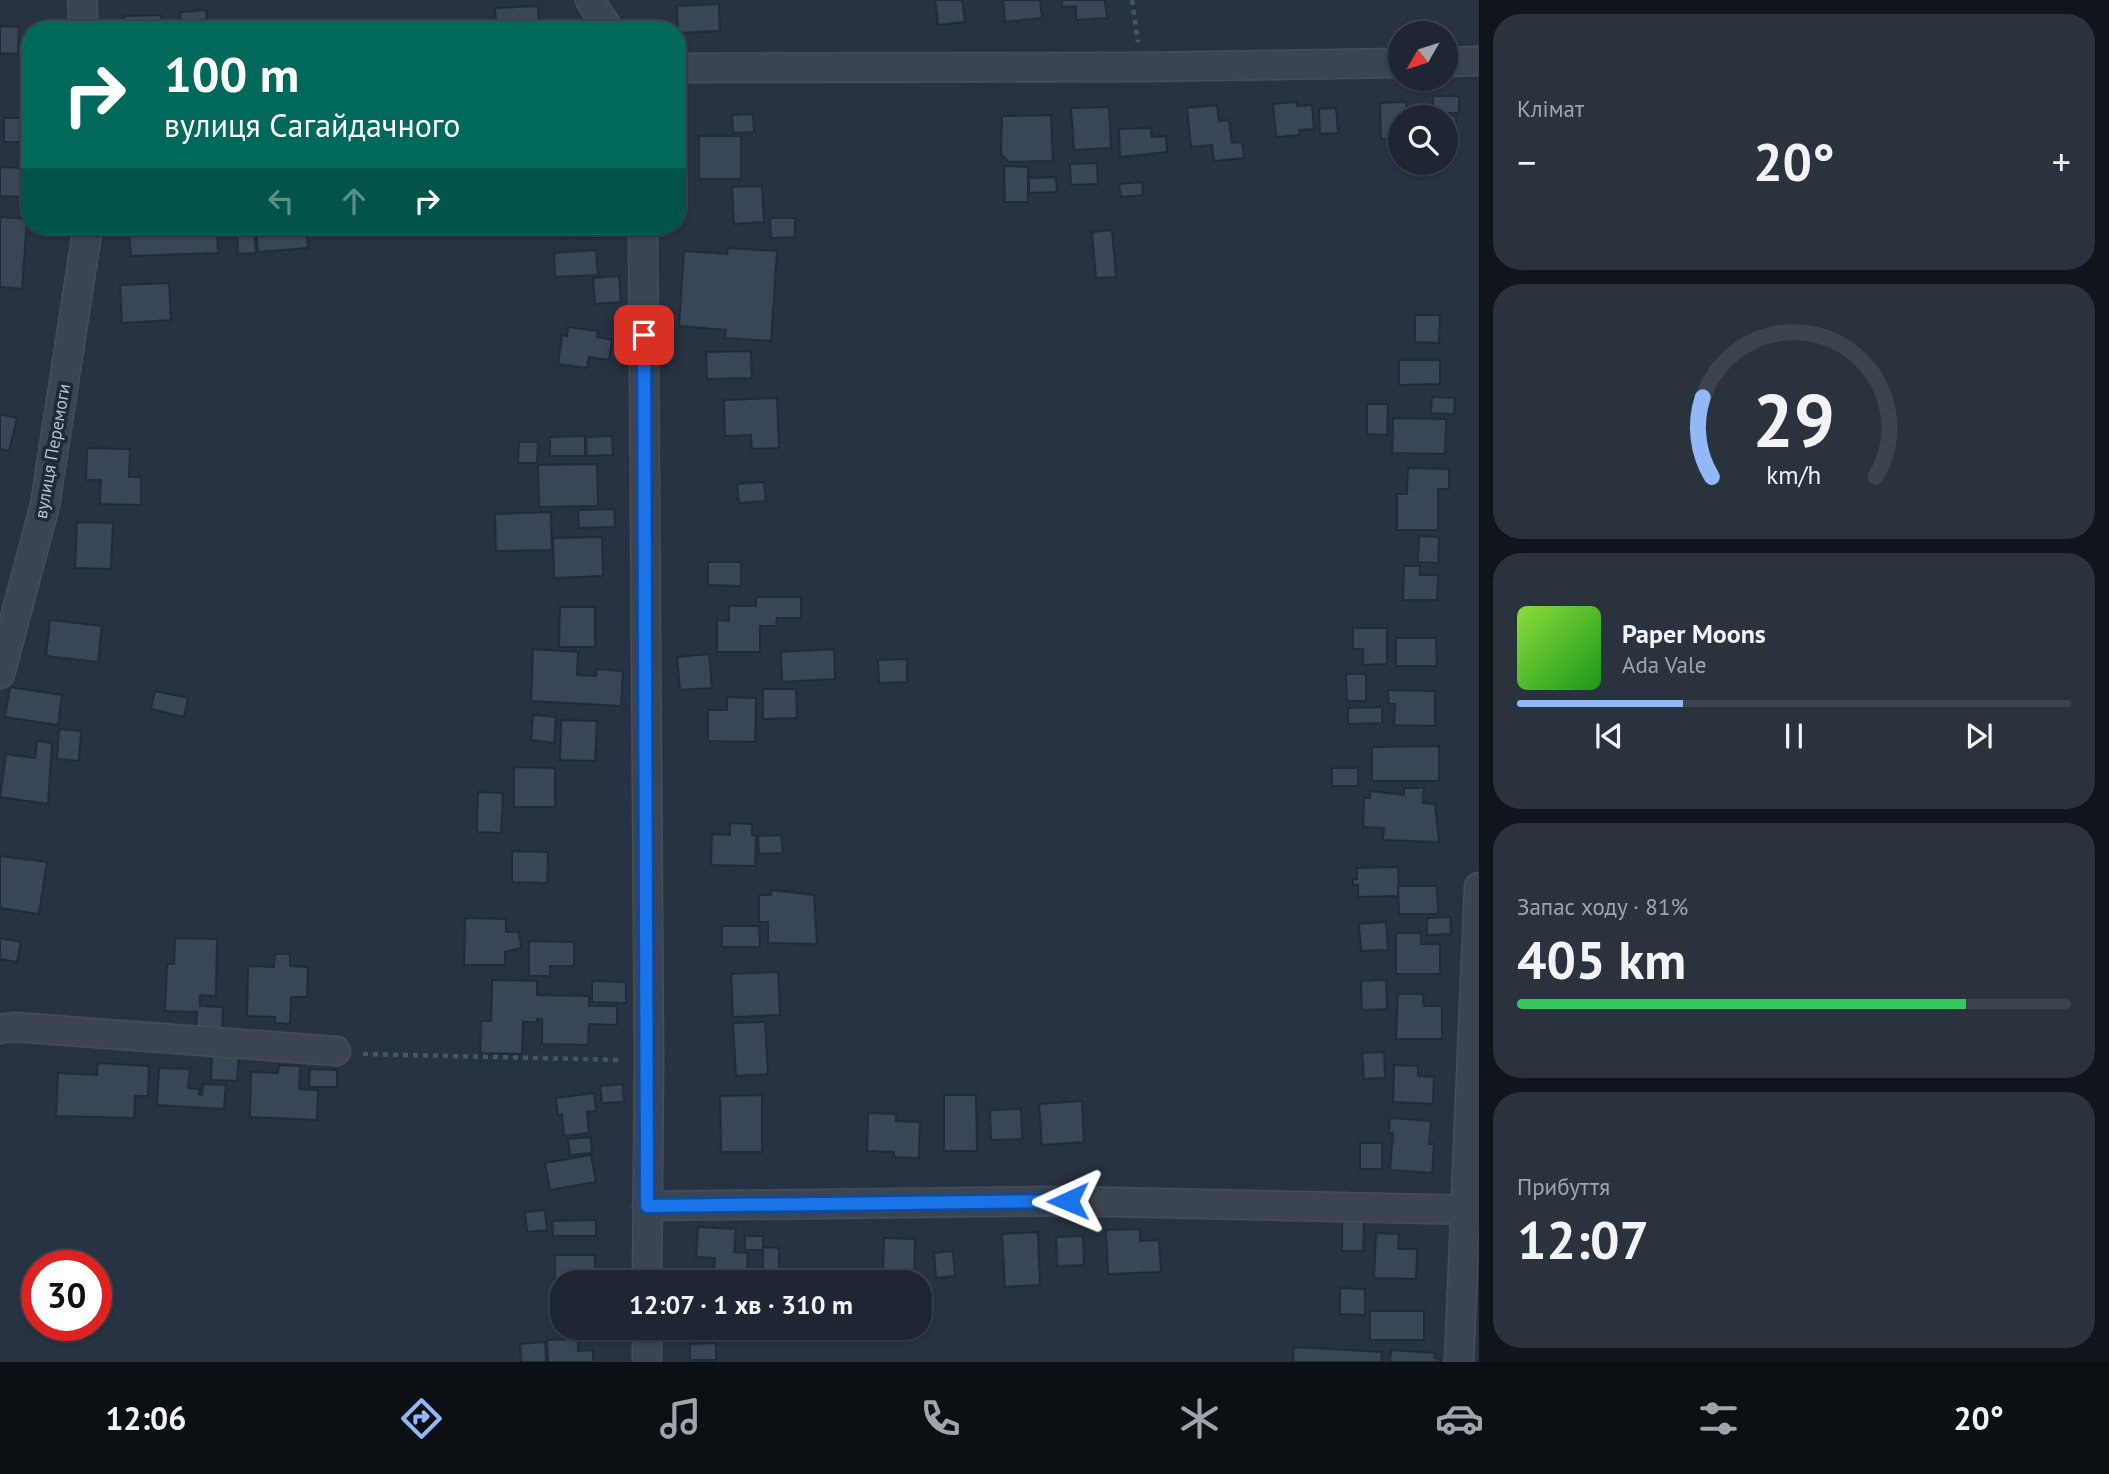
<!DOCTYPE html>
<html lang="uk">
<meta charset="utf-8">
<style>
:root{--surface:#1d2632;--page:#2a323e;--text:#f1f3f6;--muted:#a0a5ac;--line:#3b434d;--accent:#92b9f6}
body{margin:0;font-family:"PT Sans",sans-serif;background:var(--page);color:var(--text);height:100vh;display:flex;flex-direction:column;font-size:26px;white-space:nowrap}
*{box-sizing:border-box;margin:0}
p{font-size:23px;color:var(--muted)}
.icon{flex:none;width:38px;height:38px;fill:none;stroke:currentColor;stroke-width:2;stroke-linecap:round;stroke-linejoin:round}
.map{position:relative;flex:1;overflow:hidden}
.details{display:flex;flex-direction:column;gap:14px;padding:14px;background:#10151c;width:630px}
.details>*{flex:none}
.guide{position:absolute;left:21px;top:21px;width:665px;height:214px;border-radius:28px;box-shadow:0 2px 5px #0004,0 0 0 2px var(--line);background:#00695c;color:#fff;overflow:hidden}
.needle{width:46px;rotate:231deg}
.buttons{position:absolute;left:1388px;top:21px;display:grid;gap:14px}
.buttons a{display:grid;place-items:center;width:70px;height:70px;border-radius:50%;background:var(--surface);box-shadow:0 2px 5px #0004,0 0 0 2px var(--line);font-size:35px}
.speed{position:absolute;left:21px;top:1250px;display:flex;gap:14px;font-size:35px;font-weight:700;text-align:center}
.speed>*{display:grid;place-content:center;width:91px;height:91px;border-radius:50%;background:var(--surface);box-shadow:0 2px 5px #0004,0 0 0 2px var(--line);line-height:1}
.speed .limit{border:10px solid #d22;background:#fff;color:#111}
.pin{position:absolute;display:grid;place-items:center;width:60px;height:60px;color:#fff;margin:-30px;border-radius:14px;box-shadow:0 4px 10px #0006}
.me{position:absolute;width:77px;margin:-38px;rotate:269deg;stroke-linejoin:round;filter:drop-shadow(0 0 5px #0008)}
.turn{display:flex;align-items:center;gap:24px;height:147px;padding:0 28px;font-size:32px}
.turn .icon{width:91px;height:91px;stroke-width:2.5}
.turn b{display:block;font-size:49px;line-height:60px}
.lanes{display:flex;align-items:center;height:66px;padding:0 28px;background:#0003;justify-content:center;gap:35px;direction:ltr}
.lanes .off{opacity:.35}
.big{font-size:52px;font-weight:800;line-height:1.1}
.details .card{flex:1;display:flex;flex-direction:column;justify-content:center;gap:10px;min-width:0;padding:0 24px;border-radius:28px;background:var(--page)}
.details .dial{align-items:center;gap:0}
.dial svg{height:182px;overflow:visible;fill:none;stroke:var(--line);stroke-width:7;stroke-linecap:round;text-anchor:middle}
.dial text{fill:var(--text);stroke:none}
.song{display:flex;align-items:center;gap:21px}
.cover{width:84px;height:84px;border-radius:10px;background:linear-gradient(135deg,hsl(90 70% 55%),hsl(120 70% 35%))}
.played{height:7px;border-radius:4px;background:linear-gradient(90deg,var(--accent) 30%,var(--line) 30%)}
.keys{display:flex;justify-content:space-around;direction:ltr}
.heat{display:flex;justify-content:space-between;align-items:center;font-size:38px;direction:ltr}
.charge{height:10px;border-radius:5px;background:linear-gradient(90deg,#34c759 81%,var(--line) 0)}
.trip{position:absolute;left:550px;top:1270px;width:382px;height:70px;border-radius:28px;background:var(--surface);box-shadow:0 2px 5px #0004,0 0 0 2px var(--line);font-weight:800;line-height:70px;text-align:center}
.menu{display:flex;height:112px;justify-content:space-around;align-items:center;background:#0c0f14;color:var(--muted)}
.menu .icon{width:49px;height:49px}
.menu .current{color:var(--accent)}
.menu b{font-size:32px;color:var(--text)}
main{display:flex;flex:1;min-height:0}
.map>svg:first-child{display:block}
.building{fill:#394658;stroke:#222b39;stroke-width:2}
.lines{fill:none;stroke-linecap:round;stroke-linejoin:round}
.street-casing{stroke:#454d5b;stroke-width:31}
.path{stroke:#42585a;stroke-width:4.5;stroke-dasharray:5 5;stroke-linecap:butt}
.street{stroke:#3b4451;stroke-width:28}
.route-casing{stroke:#114b97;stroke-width:18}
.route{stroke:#1a73e8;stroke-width:12}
.labels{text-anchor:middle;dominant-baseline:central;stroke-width:7;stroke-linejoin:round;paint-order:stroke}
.street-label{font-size:18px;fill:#b8c0cb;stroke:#202937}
</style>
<main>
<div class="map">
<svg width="1479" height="1362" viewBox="0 0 1479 1362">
<rect width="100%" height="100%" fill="#273242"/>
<g class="building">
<path d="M935,0H962L965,22L938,25Z"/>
<path d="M1003,0H1040L1042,18L1005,22Z"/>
<path d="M1062,0H1105L1107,18L1076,20V6L1062,7Z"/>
<path d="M719,4L720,31L678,33L677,6Z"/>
<path d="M538,6L539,29L497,30L495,8Z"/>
<path d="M206,10L207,29L181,30L180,12Z"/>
<path d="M161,15L162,30H124V16Z"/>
<path d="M0,26L19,27L18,54L0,53Z"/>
<rect x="1433" y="96" width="26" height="17"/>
<path d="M1297,102V106L1312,105L1314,129L1299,130L1300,135L1276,137L1273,104Z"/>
<path d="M1406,102L1407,112H1415L1416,117H1400V138L1381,139L1380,103Z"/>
<path d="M1217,105L1219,121L1229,120L1232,143L1242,142L1244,158L1214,161L1212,145L1191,147L1187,108Z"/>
<path d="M1109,107L1111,148L1074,150L1071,108Z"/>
<path d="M1336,108L1338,133L1320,134L1319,109Z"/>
<path d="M753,114L754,132L733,133L732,115Z"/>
<path d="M1051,115L1053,161L1009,162L1001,154L1002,116Z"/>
<path d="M1445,115L1456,116L1454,156H1446Z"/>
<path d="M4,118H23L22,125H30V142H4Z"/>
<path d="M1151,128L1152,137L1166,136L1167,152L1120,157L1119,129Z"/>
<rect x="699" y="136" width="42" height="43"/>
<path d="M1097,163L1098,184L1071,185L1070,164Z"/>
<path d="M1004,166L1028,167V202H1005Z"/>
<path d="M0,167L22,168L21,197L0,196Z"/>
<path d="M1056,177L1057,192L1029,193V178Z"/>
<path d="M1142,182L1143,195L1121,197L1119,184Z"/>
<path d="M762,186L764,222L734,224L732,187Z"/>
<path d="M0,217L27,219L22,289L0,287Z"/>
<path d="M770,218H795V237L771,238Z"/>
<path d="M129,226H217L218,253L131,256Z"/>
<path d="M237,226H254L256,253L238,254Z"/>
<path d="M256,226H306L308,248L258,252Z"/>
<path d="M562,226H600L601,237L562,238Z"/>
<path d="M1112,230L1116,277L1096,278L1092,232Z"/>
<path d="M728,248L777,251L771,341L725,338L726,330L679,326L684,251L727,254Z"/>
<path d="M596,250L598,275L555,277L554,253Z"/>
<path d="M619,276L621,302L595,304L593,278Z"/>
<path d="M169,283L171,320L122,323L120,285Z"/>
<path d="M1415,315H1440L1439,343L1415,342Z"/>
<path d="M568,327L598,331L597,337L612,340L609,360L589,357L587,368L558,364L562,335L567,336Z"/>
<path d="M751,351L752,378L707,379L706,352Z"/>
<path d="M1399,360H1440V384L1399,385Z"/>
<path d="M1432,397L1455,398L1454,414L1431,413Z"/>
<path d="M777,398L779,448L752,449L751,435L725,436L724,400Z"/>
<path d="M1367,404H1388L1387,435L1367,434Z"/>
<path d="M0,414L17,418L9,451L0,449Z"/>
<path d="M1393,418L1446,419L1445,454L1392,453Z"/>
<path d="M585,436V456H550V437Z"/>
<path d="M612,436L613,455L587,456L586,437Z"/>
<path d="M519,442H538L537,463H518Z"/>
<path d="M87,448L130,449L129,477H141V505L100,504L101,480H86Z"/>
<path d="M597,464L598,506L539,507L538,465Z"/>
<path d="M1408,468L1449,469V489H1438V530H1397V494H1407Z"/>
<path d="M764,482L766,501L739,503L737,484Z"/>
<path d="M614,509L615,527L579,528L578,510Z"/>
<path d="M551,512L552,550L496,551L495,514Z"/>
<path d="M77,522L113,523L111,569L75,568Z"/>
<path d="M1419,536L1439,537L1438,563L1418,562Z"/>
<path d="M602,537L603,576L554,578L553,538Z"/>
<path d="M708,562H741V586L708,585Z"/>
<path d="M1404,566H1420V575H1438L1437,600H1403Z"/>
<path d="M756,597H801V618H777L776,626H760V652H717V620L729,621V606H756Z"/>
<path d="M560,607H595V647H559Z"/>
<path d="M50,620L102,626L98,662L46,656Z"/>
<path d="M1353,628H1387V664L1363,665V649H1353Z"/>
<path d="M1396,638H1436L1437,666H1396Z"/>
<path d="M533,649L578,652L577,675L596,676L597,669L623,671L621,706L531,701Z"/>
<path d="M834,649L835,679L782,682L781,652Z"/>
<path d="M709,654L712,688L680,690L677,657Z"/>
<path d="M907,659V682L879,683L878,660Z"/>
<path d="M1346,674H1366V701H1347Z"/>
<path d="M10,687L62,695L58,725L5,717Z"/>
<path d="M763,689H796L797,718L763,719Z"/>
<path d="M1388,690L1435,691V726L1394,725L1395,704H1389Z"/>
<path d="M155,691L188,698L184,717L151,709Z"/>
<path d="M727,697L756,698L755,742L708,741V710H727Z"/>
<path d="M1382,707V723L1348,724V708Z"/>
<path d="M533,715L556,717L554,743L531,740Z"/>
<path d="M561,720L597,721L595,761L560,760Z"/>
<path d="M59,729L81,731L79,761L57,759Z"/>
<path d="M37,741L52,743L48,804L0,797L6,754L35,758Z"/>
<path d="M1439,746V781H1372V747Z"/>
<path d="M514,767L555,768V807H514Z"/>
<rect x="1332" y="768" width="26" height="18"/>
<path d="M1404,788H1424L1423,803L1435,804L1439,842L1383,840L1384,828L1363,827L1364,798H1370V791L1404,795Z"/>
<path d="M478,792L503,793L501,833L477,832Z"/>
<path d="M730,823L752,824V835L756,836L755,866L711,865L712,834L730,835Z"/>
<path d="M781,835L783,853L759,854L758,836Z"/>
<path d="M512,851L548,852L547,883L512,882Z"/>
<path d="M0,856L47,862L39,914L0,908Z"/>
<path d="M1398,867L1399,896L1358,897V885H1353V879H1357V868Z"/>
<path d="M1398,886H1437L1438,914H1399Z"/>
<path d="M771,890L814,895L817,944L768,943V922H759V895H771Z"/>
<path d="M1450,917L1451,934L1427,935V918Z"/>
<path d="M465,918L506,919V932H519L521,948L505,952V965H464Z"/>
<path d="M1386,922L1388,950L1361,951L1359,924Z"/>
<path d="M722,926H759L760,947H722Z"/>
<path d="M1396,933H1421V944H1440V974H1396Z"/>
<path d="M0,938L21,942L17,962L0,959Z"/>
<path d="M175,938L217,939L216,996L200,995V1006L223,1007L222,1029L196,1028L197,1012L165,1011L167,964H174Z"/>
<path d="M529,941L574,942V966H550V976H529Z"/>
<path d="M275,954H290V966L308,967L307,997H291L290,1024L275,1023V1017L247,1016L248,966L274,967Z"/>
<path d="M778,972L780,1015L733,1017L731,974Z"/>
<path d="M492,980L537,981V995L589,996V1006H617V1025L589,1024L588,1045L542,1044V1019H537V1022H523L522,1054L480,1053L481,1021H491Z"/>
<path d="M1386,980L1387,1009L1362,1010L1361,981Z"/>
<path d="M592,981L626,982V1003L592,1002Z"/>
<path d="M1398,994H1423L1424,1006H1442V1039H1396Z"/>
<path d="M765,1022L768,1074L736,1076L733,1023Z"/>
<path d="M212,1051L239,1052L237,1081L211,1080Z"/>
<path d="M1384,1052L1385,1078L1364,1079L1362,1053Z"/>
<path d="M98,1063L149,1066L148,1096H135L134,1118L56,1116L58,1073L97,1075Z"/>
<path d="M279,1065L300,1066L299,1089L318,1090L317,1120L250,1117L251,1072L278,1073Z"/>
<path d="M1394,1065L1418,1066V1076L1434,1077L1433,1104L1393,1102Z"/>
<path d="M159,1068L190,1069L188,1088L200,1089L199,1094L202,1095L203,1084L226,1085L224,1109L157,1105Z"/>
<path d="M310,1069L337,1070V1087H309Z"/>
<path d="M623,1084L624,1102L602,1103L600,1086Z"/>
<path d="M594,1093L596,1111L587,1112L589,1133L564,1136L562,1114L558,1115L556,1098Z"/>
<path d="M762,1095V1152H721L720,1096Z"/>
<path d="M944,1095H976L977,1151H944Z"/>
<path d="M1082,1101L1084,1142L1042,1145L1039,1104Z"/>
<path d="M1021,1109L1022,1139L991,1140L990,1110Z"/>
<path d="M868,1113L896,1114V1121L920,1122L919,1158L894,1157V1152L867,1151Z"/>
<path d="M1390,1118L1431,1121L1429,1144H1434L1432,1173L1390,1170L1393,1133H1389Z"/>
<path d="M591,1137L592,1153L570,1155L568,1139Z"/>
<rect x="1360" y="1143" width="22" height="26"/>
<path d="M591,1155L596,1182L550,1190L545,1163Z"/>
<path d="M545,1210L547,1230L527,1232L525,1212Z"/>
<path d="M596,1220V1236H553L552,1221Z"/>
<path d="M1342,1220H1364L1363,1251H1342Z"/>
<path d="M698,1227L736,1229L734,1252L748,1253L746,1279L730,1278V1272L714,1271L715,1258L696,1257Z"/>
<path d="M1140,1229V1241L1159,1240L1161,1272L1108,1274L1106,1230Z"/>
<path d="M1038,1232L1040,1285L1005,1287L1002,1234Z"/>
<path d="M1376,1233L1399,1234L1398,1249H1417L1416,1279L1374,1278Z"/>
<rect x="745" y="1236" width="18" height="14"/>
<path d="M1083,1236L1084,1265L1057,1266L1056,1237Z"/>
<path d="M884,1238L915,1239L914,1273L883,1272Z"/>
<path d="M763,1247L779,1248V1283H763Z"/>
<path d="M953,1251L955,1276L936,1278L934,1253Z"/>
<rect x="555" y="1255" width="40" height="28"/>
<path d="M1340,1288L1365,1289V1315L1340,1314Z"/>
<rect x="1370" y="1311" width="54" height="29"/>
<rect x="565" y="1328" width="61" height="6"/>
<path d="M578,1339V1351L593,1350V1362H548L547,1340Z"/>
<path d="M545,1342L546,1362H521L520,1344Z"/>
<path d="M716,1343V1360H690V1344Z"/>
<path d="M1294,1347L1382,1352L1381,1362H1293Z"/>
<path d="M1391,1350L1435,1353L1434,1358L1440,1359V1362H1390Z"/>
</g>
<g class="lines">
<g class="street-casing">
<g id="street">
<path d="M82,0L84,30"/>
<path d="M590,0L609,30"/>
<path d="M1446,62L1479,61"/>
<path d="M677,68L1142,67L1400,63"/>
<path d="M643,226L649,1060L647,1283"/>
<path d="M0,674L45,505L88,226"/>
<path d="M0,1029L14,1027L336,1051"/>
<path d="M647,1206L1068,1201L1479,1210"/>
<path d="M647,1328V1362"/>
<path d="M1459,1362L1479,887"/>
</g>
</g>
<g class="path">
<path d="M1132,0L1138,42"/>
<path d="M363,1054L623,1060"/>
</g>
<use href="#street" class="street"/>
</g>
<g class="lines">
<g class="route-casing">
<path id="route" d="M644,335L647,1206L1068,1201"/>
</g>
<use href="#route" class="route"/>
</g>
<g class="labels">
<g class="street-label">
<text transform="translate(52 451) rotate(-80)">вулиця Перемоги</text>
</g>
</g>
</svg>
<div class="buttons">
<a><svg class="needle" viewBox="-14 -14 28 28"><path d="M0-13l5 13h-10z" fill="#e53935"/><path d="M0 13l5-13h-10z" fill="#a0a5ac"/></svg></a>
<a><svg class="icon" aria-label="search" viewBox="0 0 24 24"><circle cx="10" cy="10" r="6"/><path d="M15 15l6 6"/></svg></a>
</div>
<div class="speed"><div class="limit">30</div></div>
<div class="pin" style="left:644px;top:335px;background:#d93025"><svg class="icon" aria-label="arrive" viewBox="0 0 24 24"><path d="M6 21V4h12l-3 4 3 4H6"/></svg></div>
<svg class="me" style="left:1068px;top:1201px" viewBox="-20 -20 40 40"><path d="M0-17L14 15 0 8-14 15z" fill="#1a73e8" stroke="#fff" stroke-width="4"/></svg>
<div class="trip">12:07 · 1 хв · 310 m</div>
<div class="guide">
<div class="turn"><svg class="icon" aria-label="right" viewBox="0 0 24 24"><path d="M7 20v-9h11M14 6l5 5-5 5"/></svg><div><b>100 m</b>вулиця Сагайдачного</div></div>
<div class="lanes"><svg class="icon off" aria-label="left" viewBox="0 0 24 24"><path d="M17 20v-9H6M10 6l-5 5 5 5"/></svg><svg class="icon off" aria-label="ahead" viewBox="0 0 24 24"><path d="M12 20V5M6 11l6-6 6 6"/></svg><svg class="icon" aria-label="right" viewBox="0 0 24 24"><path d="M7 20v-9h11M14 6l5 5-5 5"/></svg></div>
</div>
</div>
<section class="details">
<div class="card"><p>Клімат</p>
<div class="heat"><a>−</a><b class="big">20°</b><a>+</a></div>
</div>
<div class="card dial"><svg viewBox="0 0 100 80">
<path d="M14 69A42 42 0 1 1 86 69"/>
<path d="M14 69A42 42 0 0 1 10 34" stroke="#92b9f6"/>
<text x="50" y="56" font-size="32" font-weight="700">29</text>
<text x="50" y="72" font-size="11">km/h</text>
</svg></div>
<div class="card">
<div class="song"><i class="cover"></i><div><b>Paper Moons</b><p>Ada Vale</p></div></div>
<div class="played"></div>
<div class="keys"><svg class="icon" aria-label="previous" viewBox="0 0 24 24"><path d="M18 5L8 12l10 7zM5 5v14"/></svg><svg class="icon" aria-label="pause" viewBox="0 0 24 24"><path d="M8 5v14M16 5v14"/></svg><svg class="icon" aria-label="next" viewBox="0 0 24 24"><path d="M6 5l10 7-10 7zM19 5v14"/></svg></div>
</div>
<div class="card"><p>Запас ходу · 81%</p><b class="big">405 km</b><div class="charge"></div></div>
<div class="card"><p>Прибуття</p><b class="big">12:07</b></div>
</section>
</main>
<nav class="menu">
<b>12:06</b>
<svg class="icon current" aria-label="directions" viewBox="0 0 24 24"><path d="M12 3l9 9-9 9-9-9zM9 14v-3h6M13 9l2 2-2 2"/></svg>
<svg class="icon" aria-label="music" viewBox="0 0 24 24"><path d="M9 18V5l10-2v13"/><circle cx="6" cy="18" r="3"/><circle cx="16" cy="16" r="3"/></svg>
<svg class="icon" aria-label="phone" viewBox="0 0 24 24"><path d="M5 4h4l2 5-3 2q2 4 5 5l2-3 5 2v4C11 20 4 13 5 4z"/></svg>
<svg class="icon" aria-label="climate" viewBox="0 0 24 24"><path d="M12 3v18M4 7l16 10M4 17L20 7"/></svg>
<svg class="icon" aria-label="car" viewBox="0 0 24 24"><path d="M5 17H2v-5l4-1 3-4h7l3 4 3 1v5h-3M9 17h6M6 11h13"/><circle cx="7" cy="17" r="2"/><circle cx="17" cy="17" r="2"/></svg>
<svg class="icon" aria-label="filters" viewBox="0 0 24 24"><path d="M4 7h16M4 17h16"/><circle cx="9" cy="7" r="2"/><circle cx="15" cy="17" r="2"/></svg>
<b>20°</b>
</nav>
